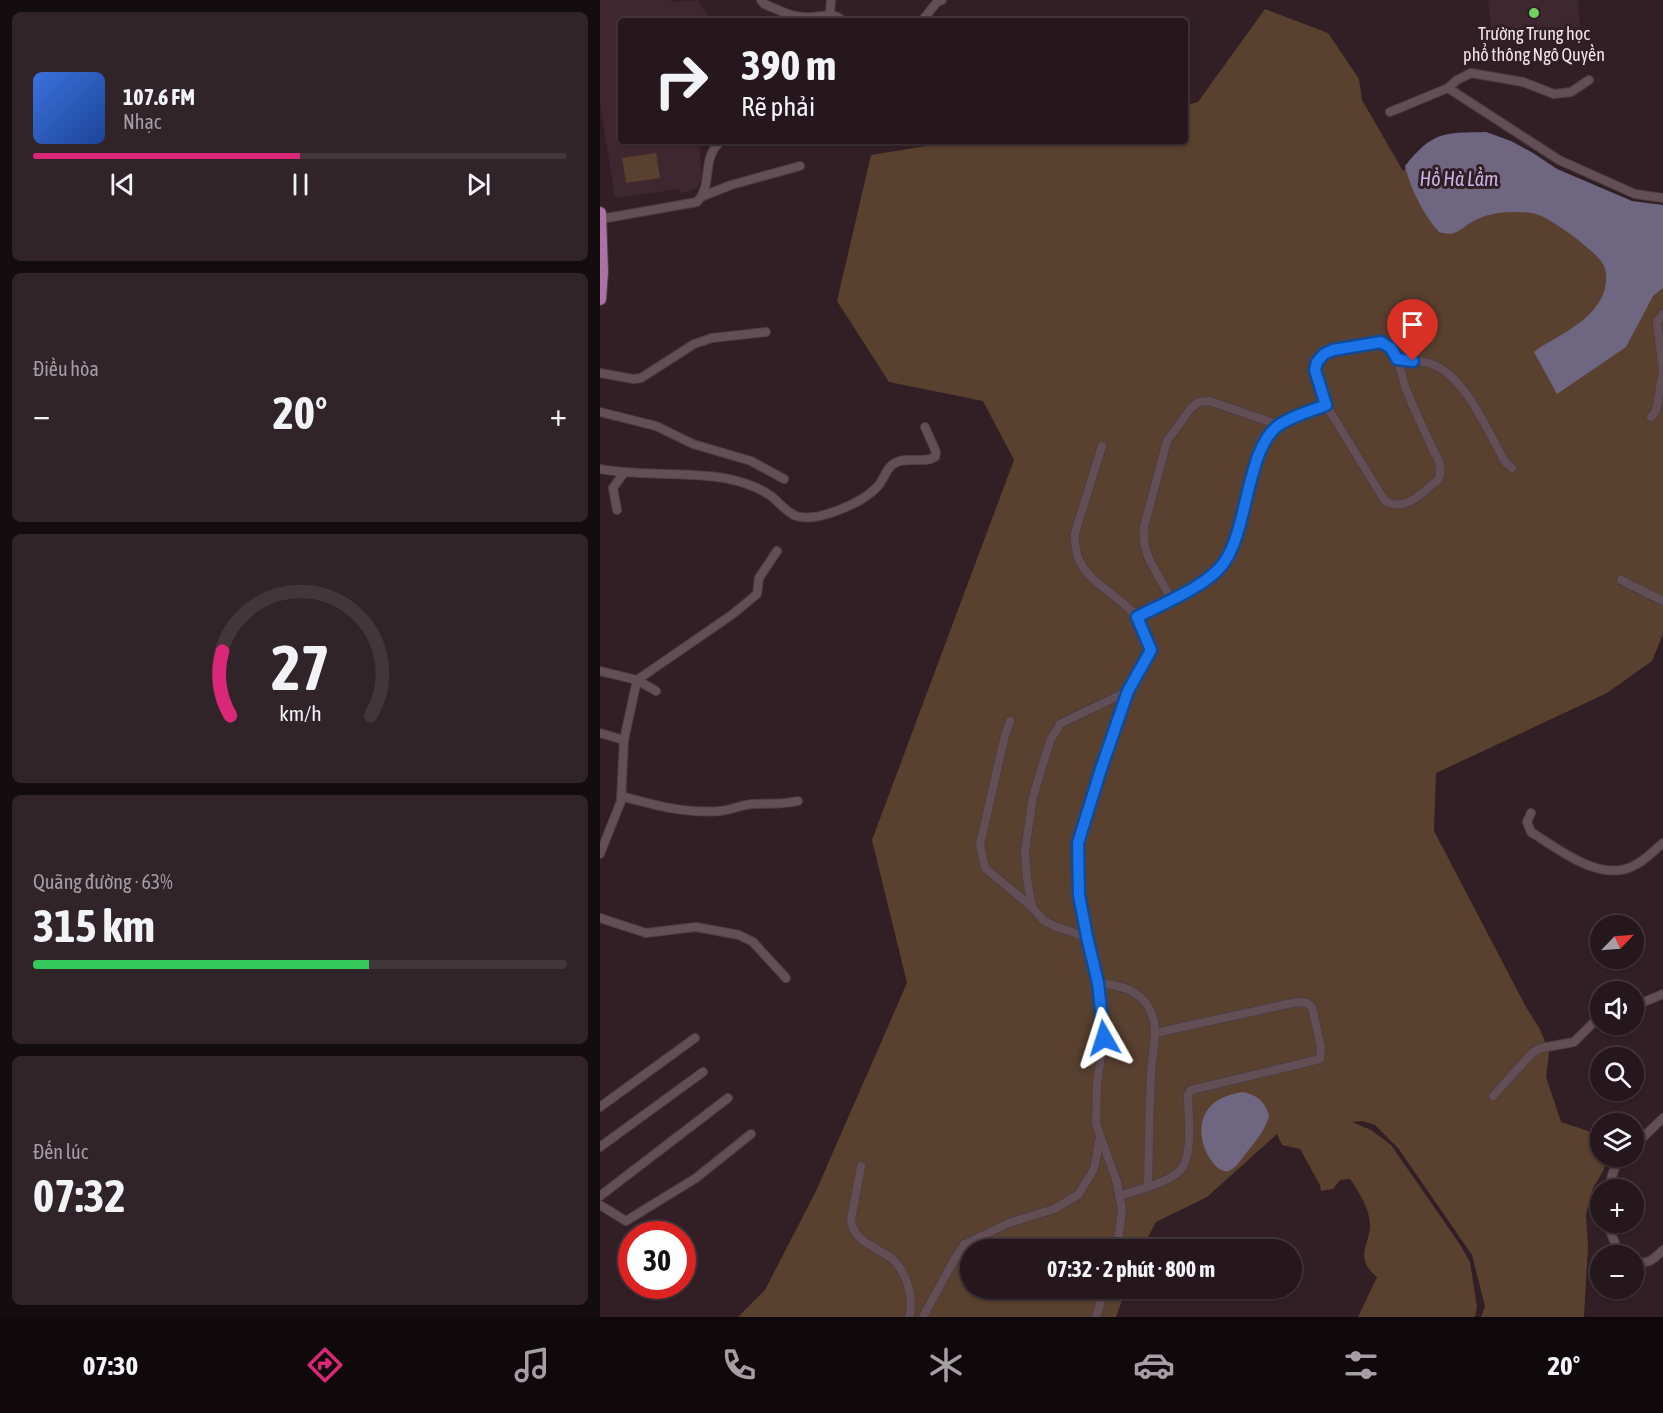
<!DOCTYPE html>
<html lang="vi">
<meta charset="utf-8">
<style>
:root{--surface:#25171c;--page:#312429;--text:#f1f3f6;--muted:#a39fa3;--line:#42363b;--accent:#db2777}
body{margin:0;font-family:"Asap Condensed",sans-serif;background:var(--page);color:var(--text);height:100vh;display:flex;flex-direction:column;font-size:22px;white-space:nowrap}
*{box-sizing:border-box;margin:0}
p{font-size:20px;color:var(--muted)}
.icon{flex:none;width:33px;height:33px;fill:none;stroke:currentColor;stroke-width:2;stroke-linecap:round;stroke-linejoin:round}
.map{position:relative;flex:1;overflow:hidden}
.drawer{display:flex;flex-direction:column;gap:12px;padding:12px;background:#140d0f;width:600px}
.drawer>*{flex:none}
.guide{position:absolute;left:18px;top:18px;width:570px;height:126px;border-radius:6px;box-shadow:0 2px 4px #0004,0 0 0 2px var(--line);background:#25171c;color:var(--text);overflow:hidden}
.needle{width:39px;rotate:65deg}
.fabs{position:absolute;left:990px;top:915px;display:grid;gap:12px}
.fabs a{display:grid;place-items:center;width:54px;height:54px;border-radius:50%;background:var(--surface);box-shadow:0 2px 4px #0004,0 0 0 2px var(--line);font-size:30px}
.speed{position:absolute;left:18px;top:1221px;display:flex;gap:12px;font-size:30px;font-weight:700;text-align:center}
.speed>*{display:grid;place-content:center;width:78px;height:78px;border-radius:50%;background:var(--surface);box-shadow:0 2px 4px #0004,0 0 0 2px var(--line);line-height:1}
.speed .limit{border:9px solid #d22;background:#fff;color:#111}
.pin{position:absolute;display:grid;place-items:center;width:51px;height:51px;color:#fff;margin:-62px -26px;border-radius:50% 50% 50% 0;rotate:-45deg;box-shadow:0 0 6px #0007}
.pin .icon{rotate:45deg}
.me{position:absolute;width:66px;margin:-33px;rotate:354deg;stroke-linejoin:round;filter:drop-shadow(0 0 4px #0008)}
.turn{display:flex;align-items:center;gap:21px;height:126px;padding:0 24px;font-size:27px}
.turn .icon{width:78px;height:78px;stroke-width:2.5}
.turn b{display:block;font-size:42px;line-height:51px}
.big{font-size:45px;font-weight:700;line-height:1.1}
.drawer .widget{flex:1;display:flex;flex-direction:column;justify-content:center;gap:9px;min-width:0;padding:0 21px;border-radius:9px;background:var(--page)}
.drawer .dial{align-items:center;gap:0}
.dial svg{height:156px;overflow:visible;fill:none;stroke:var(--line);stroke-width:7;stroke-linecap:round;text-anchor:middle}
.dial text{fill:var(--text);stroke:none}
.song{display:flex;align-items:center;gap:18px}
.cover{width:72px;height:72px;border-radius:9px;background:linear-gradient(135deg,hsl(220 70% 55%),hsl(220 70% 35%))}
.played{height:6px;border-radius:3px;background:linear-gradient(90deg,var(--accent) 50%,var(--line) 50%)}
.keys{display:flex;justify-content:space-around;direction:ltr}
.heat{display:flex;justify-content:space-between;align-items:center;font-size:33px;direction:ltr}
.charge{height:9px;border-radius:4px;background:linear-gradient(90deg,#34c759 63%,var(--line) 0)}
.trip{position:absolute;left:360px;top:1239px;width:342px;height:60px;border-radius:30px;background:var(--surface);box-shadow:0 2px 4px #0004,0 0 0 2px var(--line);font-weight:700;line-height:60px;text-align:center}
.dock{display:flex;height:96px;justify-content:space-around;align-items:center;background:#0f090b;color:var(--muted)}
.dock .icon{width:42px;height:42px}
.dock .current{color:var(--accent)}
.dock b{font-size:27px;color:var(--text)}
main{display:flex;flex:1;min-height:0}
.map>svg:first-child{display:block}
.built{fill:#3f272f}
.green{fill:#59402f}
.water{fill:#6f6682}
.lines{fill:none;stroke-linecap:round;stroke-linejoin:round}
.street-casing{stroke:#4c3e43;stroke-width:10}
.primary-casing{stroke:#4c3e43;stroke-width:14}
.street{stroke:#634e55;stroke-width:8}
.primary{stroke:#aa73a3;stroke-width:12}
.route-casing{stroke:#114b97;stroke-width:15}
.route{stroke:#1a73e8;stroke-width:10}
.poi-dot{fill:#70d35f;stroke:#311f25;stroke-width:2}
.labels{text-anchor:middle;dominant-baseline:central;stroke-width:6;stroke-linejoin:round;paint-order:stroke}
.poi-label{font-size:18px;fill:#f2e5e9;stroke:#311f25}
.water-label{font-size:20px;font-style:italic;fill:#c5b4e8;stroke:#311f25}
</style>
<main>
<section class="drawer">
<div class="widget">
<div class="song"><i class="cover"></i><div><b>107.6 FM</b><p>Nhạc</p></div></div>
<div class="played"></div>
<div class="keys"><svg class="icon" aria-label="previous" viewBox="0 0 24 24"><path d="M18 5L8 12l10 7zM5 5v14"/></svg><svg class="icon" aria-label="pause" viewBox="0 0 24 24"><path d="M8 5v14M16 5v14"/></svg><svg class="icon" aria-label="next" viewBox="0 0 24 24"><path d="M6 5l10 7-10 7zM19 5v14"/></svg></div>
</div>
<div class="widget"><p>Điều hòa</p>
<div class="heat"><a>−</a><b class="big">20°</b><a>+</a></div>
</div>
<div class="widget dial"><svg viewBox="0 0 100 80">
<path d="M14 69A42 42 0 1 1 86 69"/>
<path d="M14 69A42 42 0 0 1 10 36" stroke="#db2777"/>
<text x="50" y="56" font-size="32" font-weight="700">27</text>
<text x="50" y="72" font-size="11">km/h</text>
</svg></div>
<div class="widget"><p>Quãng đường · 63%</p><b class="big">315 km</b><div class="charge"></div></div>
<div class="widget"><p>Đến lúc</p><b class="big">07:32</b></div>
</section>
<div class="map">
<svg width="1063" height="1317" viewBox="0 0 1063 1317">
<rect width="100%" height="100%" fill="#311f25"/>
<g class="built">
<path d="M0,0H71L72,2L98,0L112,21H21V141H99L102,176L97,188L92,190L80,193L79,189L17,198L15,197L0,104Z"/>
<path d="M888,0H978L980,27L892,37Z"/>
</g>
<g class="green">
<path d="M665,9L728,33L759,79L762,100L803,171L828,144L963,173L1030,202L1063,205V634L1052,661L1007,693L836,773L834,831L926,1007L940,1029L949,1053L946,1077L961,1122L1000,1135V1156L1008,1157L1003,1171L992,1190L986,1215L988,1247L984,1317H881L885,1306L872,1255L798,1148L775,1125L762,1121L752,1122L771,1130L791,1145L859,1243L870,1262L877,1307L875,1317H758L777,1277C750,1254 775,1243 769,1217C766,1203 758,1190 750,1179L740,1180L733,1189L721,1191L720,1185L700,1149L682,1145L677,1134L607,1197L556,1222L542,1249L370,1250V1288L526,1289L516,1317H138L165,1290L216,1191L307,983L272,840L414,460L383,401L289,382L237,301L271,155L357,141H585V105L598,102Z"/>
<path d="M56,153L60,178L26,183L22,158Z"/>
</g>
<g class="water">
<path d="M886,132L911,141L933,153L957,169L1032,201L1063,205V288L1053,296L1026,347L957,394L934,352C955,336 981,328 997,305C1005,295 1009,278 1004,266C999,253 953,220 939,215C932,212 920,212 912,212C899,212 883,215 872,222C858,230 857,237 839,232C823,214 811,190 805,166C833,131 843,133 886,132Z"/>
<path d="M642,1092C656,1094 666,1102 669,1116C665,1130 656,1141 647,1152C642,1158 636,1169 628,1171C610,1176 572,1103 642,1092Z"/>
</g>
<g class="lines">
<g class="street-casing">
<g id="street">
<path d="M161,0L164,4C180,10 193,19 211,17C223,17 233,11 243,21"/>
<path d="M230,14L231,0"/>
<path d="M322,21L337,2L342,0"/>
<path d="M848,88L959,160L1035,194L1063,198"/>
<path d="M790,112L848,88L857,80L871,73L923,82L954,94L971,92L989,80"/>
<path d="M103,196L131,185L200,166"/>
<path d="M1,219L97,202C114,184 100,159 121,141"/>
<path d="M797,359C807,360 819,360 829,363C865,374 888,432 905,462L912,468"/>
<path d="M0,373L33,379L41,378L94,344L112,338L166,332"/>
<path d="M0,412L56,426L93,444L151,461L184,479"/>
<path d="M1051,417L1056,411L1063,371L1057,322L1063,314"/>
<path d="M502,446L475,533C472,580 511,586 536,616C543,624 547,640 551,650L528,691L501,769L478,843L479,895L487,937L498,983L504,1038L497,1083L496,1124L517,1182L522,1210L517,1250"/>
<path d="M0,469C41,477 83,471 124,478C140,481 157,486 171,496C179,502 186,512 196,516C216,523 262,503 276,488C284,481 286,467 295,463C307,456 323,464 335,457L336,452L325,427"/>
<path d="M17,510L13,488L23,474"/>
<path d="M1021,580L1063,601"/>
<path d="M571,599L548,557L544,542V527L567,441L591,408L599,402L609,401L679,425"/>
<path d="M537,617C563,603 606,587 623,564C649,529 646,448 679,425C692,416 711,411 726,405C722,394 710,373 717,361C724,349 780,337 789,346C800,357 801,376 806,389C816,414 828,439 840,464V475L838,480C822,492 806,513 785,501L726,405"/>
<path d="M0,671L37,680L56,691"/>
<path d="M410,721L404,739L380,845L385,868L432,907"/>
<path d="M0,733L24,740"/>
<path d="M21,796C54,805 86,814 120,811C131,810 141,805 152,804C168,803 182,805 198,801"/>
<path d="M931,813L927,822L931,832C958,849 1001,883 1033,866C1045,861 1053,851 1063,843"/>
<path d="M0,854L21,801L24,740L37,680L133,614L157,594L159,578L177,551"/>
<path d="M0,918L46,933L96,927L139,935L153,942L186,978"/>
<path d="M487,937L454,926L443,920L432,907L427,879L425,851L433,797L450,741L460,724L528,691"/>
<path d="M498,983C518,985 539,989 549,1008C561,1029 551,1054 551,1076C549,1113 549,1149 548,1186"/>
<path d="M1034,1006L1063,994"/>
<path d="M893,1096L933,1052L941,1048L974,1042L1000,1016"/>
<path d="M0,1107L95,1038"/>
<path d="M1034,1146L1063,1118"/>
<path d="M0,1147L103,1072"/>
<path d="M261,1166L251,1220C254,1242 274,1246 290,1257C300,1265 306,1277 309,1289C311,1298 312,1308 309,1317"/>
<path d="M1009,1190C1011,1177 1014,1165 1023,1156"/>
<path d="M0,1196L128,1098"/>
<path d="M519,1196C537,1190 562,1185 577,1173C595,1160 588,1115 588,1095L591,1090L720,1059L721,1048L712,1007L707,1003L697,1002L555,1033"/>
<path d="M0,1205L26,1221L96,1178L151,1134"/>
<path d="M1007,1222L1016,1246L1024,1256"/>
<path d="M1034,1261C1048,1265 1053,1260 1063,1250"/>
<path d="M323,1317L354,1260L365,1244L409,1223L454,1209L478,1195L494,1169L500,1137"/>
<path d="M496,1317L505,1288"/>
</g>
</g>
<g class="primary-casing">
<path id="primary" d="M0,213L2,272L0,299"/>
</g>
<use href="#street" class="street"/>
<use href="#primary" class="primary"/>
</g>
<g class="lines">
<g class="route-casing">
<path id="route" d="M504,1038L498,983L487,937L479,895L478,843L501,769L528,691L551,650L537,617C562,604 607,586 623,564C649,529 646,448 679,425C692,416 711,411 726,405L715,370L717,362L724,354L733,350L781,342L791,348L797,359L813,361"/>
</g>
<use href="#route" class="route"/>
</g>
<circle class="poi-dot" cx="934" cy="13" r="6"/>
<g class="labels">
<g class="poi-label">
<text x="934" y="33">Trường Trung học<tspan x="934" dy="21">phổ thông Ngô Quyền</tspan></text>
</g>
<g class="water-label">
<text x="859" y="178">Hồ Hà Lầm</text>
</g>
</g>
</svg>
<div class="fabs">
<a><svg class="needle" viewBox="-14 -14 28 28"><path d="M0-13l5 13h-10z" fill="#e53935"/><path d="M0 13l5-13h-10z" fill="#a39fa3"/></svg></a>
<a><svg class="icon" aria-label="sound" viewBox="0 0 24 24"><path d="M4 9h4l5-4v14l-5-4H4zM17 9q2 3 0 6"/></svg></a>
<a><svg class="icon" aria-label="search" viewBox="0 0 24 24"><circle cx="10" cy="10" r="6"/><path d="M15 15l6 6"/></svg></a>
<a><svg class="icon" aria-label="layers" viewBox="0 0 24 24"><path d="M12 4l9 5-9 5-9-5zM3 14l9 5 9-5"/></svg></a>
<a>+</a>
<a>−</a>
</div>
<div class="speed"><div class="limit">30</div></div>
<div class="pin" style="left:813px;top:361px;background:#d93025"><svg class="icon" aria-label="arrive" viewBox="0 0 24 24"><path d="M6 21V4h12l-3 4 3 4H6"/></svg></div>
<svg class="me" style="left:504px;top:1038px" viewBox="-20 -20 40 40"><path d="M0-17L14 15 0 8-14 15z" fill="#1a73e8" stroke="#fff" stroke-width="4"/></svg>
<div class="trip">07:32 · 2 phút · 800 m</div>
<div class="guide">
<div class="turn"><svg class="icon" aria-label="right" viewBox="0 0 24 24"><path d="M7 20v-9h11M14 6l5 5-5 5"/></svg><div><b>390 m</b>Rẽ phải</div></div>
</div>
</div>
</main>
<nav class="dock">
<b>07:30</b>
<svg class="icon current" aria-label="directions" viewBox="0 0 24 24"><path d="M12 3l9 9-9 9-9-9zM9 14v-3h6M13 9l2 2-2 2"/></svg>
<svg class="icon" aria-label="music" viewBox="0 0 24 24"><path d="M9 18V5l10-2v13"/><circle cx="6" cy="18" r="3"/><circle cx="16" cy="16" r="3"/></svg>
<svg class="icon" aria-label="phone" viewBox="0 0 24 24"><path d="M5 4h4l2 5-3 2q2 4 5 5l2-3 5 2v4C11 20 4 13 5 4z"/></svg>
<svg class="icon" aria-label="climate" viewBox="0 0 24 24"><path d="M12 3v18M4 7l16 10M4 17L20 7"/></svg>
<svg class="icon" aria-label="car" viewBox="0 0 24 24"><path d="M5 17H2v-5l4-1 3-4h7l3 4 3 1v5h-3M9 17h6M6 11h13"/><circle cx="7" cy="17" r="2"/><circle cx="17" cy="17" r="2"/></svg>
<svg class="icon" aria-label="filters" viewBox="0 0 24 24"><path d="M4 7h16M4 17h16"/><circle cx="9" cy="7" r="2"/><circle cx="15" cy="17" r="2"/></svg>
<b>20°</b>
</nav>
